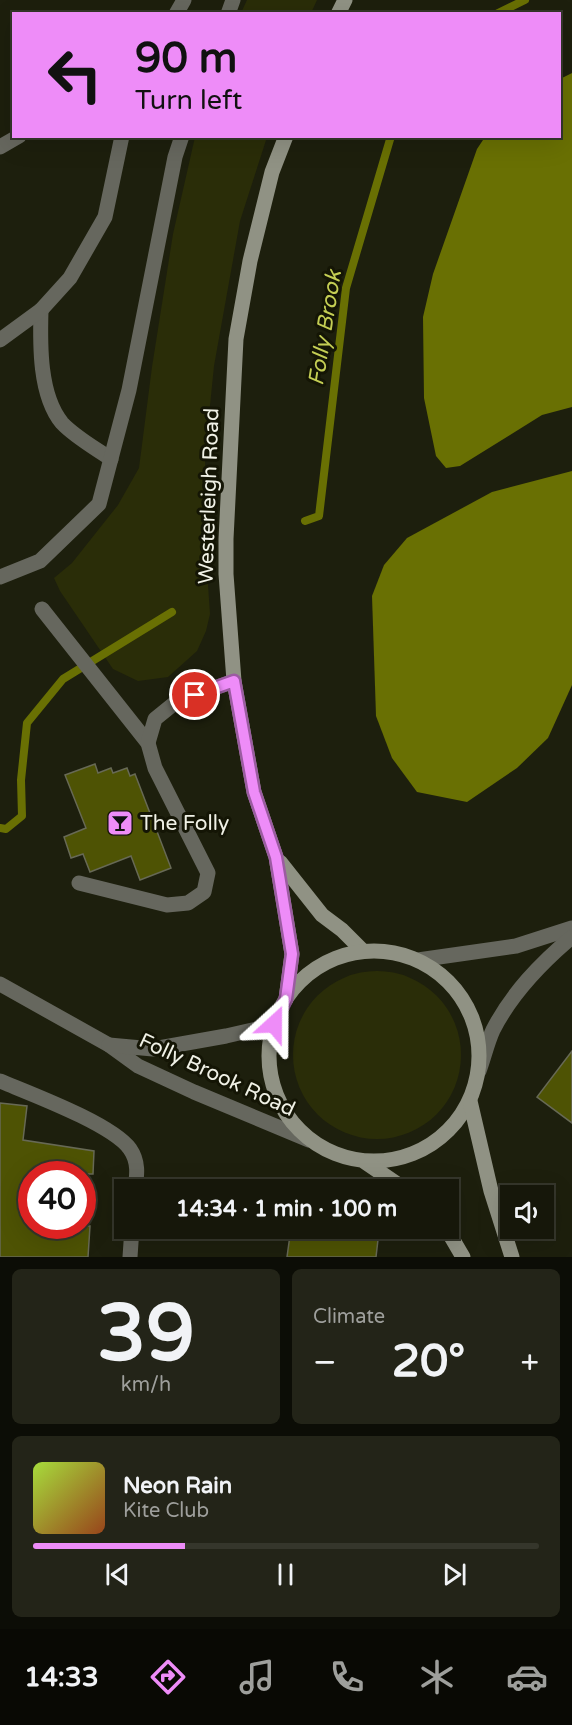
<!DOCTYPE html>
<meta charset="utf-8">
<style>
:root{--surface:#16170a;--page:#232418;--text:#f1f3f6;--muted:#9e9f9c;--line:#35362b;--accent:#ee8cf8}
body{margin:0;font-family:"Varela Round",sans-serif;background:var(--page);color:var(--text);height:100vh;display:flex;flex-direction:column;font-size:22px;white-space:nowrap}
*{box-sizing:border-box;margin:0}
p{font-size:20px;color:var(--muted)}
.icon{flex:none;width:33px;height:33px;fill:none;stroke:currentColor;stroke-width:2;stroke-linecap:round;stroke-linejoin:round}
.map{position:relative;height:1257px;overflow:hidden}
.details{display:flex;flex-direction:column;gap:12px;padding:12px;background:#0c0d06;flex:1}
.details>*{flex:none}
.hud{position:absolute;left:12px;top:12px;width:549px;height:126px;border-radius:0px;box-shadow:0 6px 24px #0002,0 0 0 2px var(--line);background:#ee8cf8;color:#111;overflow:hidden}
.buttons{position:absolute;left:500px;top:1185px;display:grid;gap:12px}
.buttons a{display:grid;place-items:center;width:54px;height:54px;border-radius:0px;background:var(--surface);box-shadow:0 6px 24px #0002,0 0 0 2px var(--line);font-size:30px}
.speed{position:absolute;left:18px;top:1161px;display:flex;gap:12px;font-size:30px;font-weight:700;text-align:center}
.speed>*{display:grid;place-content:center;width:78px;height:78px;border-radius:50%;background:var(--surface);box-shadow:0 6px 24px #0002,0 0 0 2px var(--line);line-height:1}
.speed .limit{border:9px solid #d22;background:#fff;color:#111}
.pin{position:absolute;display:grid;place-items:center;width:51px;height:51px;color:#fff;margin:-26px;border:3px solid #fff;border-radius:50%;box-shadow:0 2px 6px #0007}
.me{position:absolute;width:66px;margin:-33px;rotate:24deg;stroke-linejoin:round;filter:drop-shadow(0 0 4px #0008)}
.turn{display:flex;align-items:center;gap:21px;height:126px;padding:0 24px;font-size:27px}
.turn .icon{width:78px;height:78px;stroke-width:2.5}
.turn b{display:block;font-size:42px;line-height:51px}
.big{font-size:45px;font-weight:800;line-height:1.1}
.details .tile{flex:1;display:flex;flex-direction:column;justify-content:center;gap:9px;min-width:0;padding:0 21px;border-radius:9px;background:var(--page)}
.details .dial{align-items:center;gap:0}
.dial b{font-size:78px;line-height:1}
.song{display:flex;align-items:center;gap:18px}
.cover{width:72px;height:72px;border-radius:9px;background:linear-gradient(135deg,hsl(80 70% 55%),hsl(20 70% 35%))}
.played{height:6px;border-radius:3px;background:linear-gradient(90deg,var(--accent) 30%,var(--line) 30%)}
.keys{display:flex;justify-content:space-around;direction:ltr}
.heat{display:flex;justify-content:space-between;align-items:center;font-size:33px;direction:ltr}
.details .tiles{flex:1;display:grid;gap:12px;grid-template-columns:1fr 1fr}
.tile:last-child{grid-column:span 2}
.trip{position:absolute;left:114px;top:1179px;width:345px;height:60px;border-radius:0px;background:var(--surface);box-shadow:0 6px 24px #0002,0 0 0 2px var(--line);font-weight:800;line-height:60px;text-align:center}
.tabs{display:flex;height:96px;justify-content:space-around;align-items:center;background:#090904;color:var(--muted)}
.tabs .icon{width:42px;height:42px}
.tabs .current{color:var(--accent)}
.tabs b{font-size:27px;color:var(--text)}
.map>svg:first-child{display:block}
.green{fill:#2a2d08}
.water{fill:#697003}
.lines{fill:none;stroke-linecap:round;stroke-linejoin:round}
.stream{stroke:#697003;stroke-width:8}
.building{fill:#4e5304;stroke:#676955;stroke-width:1.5}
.lane{stroke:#66675e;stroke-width:15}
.street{stroke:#66675e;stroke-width:15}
.secondary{stroke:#909284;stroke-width:15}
.route-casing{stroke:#9b5ba1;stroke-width:15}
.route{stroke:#ee8cf8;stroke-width:10}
.labels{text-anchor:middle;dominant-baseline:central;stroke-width:6;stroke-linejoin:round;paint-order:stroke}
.street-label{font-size:21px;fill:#f0f1e6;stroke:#141505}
.poi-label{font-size:21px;fill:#f0f1e6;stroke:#141505;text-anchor:start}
.water-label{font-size:22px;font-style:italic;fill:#c4ce54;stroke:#141505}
</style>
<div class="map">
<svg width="572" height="1257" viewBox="0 0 572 1257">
<rect width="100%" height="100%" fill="#1d1f0d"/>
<g class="green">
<path d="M247,0H317L311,13H241Z"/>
<path d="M195,137H267L240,221L214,366L205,455L206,556L210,614L206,631L197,651L168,677L138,681L113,669L60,591L54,578L72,563L118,505L139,468L152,367L173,234Z"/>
<circle cx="377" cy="1055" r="84"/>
</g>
<g class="water">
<path d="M572,73V407L542,415L460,466L446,468L436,456L424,398L423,317L433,274L477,149L485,137L560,136V79Z"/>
<path d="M572,471V685L548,738L517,768L467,802L417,792L392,758L376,716L372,596L384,565L407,538L492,492Z"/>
</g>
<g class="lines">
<g class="stream">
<path d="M496,14L525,0"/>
<path d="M305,521L319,516L346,288L391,136"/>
<path d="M0,828L6,829L22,816L21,780L27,723L63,679L172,612"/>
</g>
</g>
<g class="building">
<path d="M95,764L98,773L111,768L113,773L127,768L130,776L135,774L171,868L140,880L131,856L90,872L83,854L71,858L64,837L86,828L65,775Z"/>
<path d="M572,1051V1123L537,1097Z"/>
<path d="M0,1103L27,1106L23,1140L94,1151L93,1174H32V1226H90L88,1257H0Z"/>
<path d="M291,1228L379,1231L376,1257H287Z"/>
</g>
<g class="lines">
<g class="lane">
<path d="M176,14L184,0"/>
<path d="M228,14L233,0"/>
<path d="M0,147L19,136"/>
<path d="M41,310C40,344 39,395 62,423C75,437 95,448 111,459"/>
<path d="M0,340L41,310L70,278L105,217L122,136"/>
<path d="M0,577L40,561L99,504L129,390L175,157L182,136"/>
<path d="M42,609L148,743L155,768L208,873L204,892L188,903L167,905L79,883"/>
<path d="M148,743L155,719L176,702L234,681"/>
<path d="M0,1081C31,1094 112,1124 130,1149C139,1162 137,1175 135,1190"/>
<path d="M130,1257L132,1228"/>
</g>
<g class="street">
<path d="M418,960L516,946L572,928"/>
<path d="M0,984L109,1045L138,1066L194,1092L309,1140"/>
<path d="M109,1045L153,1049L226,1036L274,1025"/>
<path d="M479,1071C484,1058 487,1043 493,1030C512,993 540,964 572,937"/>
</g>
<g class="secondary">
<path d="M338,14L345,0"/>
<path d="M280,862L322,915L342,930L363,951"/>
<circle cx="374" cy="1056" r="105"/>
<path d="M286,999L292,954L276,857L254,792L234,681L226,574V539L236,339L250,261L272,172L286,136"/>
<path d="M470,1101L491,1191L512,1257"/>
<path d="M365,1162L406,1190"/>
<path d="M446,1228L463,1257"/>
</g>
</g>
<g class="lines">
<g class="route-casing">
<path id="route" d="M195,695L234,681L254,792L276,857L292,954L286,999L274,1024"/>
</g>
<use href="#route" class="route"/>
</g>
<defs>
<g id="bar-square" transform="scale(1.35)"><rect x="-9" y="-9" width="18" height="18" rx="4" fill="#ee8cf8" stroke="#141505"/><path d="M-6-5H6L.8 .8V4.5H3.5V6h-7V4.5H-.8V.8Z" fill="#111"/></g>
</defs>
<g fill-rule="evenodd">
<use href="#bar-square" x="120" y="823"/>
</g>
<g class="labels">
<g class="street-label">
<text transform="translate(209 496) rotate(-88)">Westerleigh Road</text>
<text transform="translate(217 1075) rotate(25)">Folly Brook Road</text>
</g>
<g class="poi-label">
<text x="140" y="823">The Folly</text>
</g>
<g class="water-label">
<text transform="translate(325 328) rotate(-81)">Folly Brook</text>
</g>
</g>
</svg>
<div class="buttons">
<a><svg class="icon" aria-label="sound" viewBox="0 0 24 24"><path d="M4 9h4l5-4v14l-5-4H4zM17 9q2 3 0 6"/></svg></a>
</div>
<div class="speed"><div class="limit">40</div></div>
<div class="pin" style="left:195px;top:695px;background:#d93025"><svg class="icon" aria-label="arrive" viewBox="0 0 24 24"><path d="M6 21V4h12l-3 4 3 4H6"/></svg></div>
<svg class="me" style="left:274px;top:1024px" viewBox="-20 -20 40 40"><path d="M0-17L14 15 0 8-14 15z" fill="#ee8cf8" stroke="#fff" stroke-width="4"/></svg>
<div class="trip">14:34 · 1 min · 100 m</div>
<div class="hud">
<div class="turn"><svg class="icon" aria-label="left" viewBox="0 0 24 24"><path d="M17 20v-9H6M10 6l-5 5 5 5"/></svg><div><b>90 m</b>Turn left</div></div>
</div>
</div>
<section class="details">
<div class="tiles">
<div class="tile dial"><b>39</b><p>km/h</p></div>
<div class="tile"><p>Climate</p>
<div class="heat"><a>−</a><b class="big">20°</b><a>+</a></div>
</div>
<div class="tile">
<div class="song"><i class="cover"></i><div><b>Neon Rain</b><p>Kite Club</p></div></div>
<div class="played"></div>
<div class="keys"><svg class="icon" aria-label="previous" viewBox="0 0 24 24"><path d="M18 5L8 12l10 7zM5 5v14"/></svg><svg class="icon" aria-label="pause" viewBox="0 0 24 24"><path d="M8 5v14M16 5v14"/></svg><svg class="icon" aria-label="next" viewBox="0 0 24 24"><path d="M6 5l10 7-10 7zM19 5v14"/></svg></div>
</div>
</div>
</section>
<nav class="tabs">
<b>14:33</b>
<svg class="icon current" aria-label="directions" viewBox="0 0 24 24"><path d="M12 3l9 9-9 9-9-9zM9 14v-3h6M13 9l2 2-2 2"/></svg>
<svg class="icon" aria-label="music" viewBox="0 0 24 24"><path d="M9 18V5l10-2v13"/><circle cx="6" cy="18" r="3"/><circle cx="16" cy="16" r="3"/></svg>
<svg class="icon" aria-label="phone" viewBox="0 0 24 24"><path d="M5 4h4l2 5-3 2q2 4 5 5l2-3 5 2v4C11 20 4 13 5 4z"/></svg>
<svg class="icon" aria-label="climate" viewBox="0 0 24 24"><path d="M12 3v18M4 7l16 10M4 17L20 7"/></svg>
<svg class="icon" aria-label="car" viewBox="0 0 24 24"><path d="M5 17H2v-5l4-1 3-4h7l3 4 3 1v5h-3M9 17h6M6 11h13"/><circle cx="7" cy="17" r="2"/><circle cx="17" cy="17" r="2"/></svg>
</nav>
